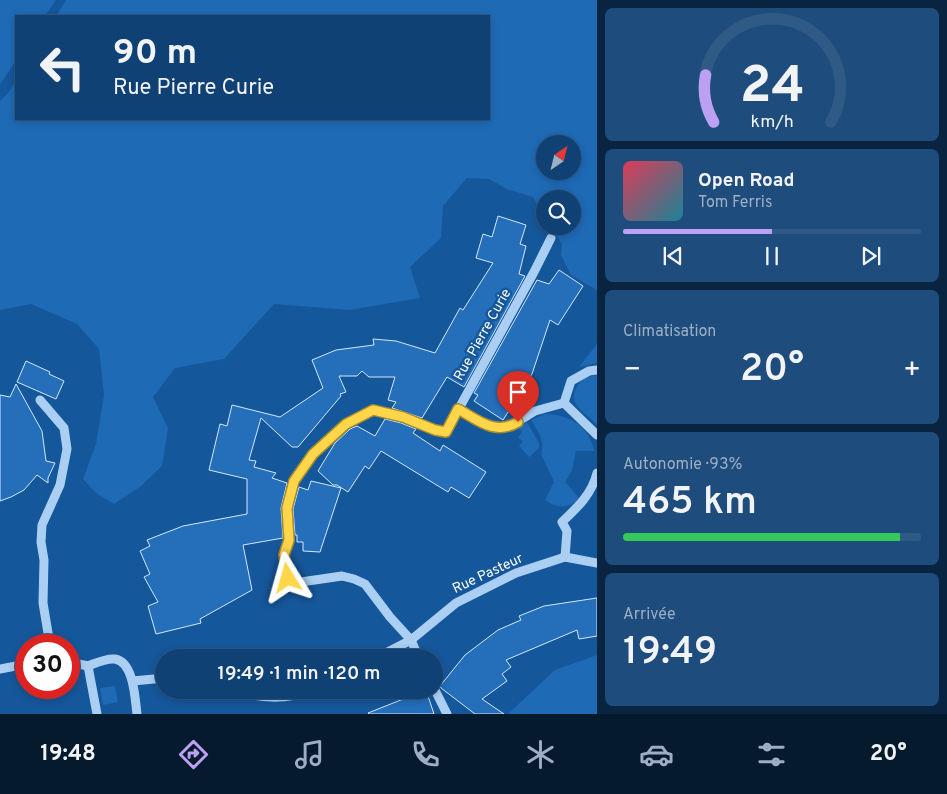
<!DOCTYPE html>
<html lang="fr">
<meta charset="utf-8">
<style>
:root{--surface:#104174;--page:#1e4c7c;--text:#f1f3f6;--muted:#9cafc5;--line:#305a86;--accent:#bca0f2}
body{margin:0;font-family:Overpass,sans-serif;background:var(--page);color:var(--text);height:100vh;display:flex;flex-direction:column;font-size:19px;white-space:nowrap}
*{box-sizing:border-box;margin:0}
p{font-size:16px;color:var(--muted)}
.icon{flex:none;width:28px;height:28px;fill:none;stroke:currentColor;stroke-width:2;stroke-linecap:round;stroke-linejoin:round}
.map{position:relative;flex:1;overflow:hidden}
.panel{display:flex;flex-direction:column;gap:8px;padding:8px;background:#092440;width:350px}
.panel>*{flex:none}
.banner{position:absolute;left:15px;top:15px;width:475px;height:105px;border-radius:0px;box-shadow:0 2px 8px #0003,0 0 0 1px var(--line);background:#104174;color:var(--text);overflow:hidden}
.needle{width:32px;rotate:35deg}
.controls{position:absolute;left:536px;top:135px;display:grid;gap:10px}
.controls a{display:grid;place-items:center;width:45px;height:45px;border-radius:50%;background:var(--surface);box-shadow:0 2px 8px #0003,0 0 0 1px var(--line);font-size:25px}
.speed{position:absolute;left:15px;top:634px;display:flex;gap:10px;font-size:25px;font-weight:700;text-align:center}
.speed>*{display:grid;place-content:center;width:65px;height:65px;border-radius:50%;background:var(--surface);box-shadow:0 2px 8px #0003,0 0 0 1px var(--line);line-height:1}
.speed .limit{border:8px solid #d22;background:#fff;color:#111}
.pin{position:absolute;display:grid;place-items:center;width:42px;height:42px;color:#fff;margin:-51px -21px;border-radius:50% 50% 50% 0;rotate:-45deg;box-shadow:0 0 5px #0007}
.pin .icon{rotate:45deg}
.me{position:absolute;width:55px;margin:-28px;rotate:352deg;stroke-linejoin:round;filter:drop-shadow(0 0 4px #0008)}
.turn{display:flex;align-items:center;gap:18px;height:105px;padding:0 15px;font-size:22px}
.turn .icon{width:65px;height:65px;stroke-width:2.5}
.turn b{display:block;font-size:35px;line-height:42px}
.big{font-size:38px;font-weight:600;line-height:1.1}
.panel .widget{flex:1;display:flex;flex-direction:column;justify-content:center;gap:8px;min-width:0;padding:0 18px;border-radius:8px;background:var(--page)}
.panel .dial{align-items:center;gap:0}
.dial svg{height:130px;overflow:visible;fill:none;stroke:var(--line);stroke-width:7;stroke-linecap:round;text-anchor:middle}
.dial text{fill:var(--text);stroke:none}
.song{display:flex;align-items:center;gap:15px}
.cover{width:60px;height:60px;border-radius:8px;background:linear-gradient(135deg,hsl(350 70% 55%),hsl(190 70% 35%))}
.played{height:5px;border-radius:2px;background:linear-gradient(90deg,var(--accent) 50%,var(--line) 50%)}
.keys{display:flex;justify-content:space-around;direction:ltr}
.heat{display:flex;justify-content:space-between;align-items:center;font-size:28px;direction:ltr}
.charge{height:8px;border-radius:4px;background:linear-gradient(90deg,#34c759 93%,var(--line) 0)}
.trip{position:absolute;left:155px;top:649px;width:288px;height:50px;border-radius:25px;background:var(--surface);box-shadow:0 2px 8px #0003,0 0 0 1px var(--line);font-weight:600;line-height:50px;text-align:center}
.menu{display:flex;height:80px;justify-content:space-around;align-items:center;background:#061a2e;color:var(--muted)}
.menu .icon{width:35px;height:35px}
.menu .active{color:var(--accent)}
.menu b{font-size:22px;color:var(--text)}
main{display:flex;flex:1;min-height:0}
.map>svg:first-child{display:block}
.green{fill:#1e6ab5;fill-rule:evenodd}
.building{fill:#246eba;stroke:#d3e8fd}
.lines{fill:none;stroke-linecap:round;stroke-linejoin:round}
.minor{stroke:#abcff3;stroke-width:9}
.route-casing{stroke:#a68a30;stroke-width:12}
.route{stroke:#ffd54a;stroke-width:9}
.labels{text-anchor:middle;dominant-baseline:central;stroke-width:5;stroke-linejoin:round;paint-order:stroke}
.street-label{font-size:14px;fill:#fff;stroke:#15579b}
</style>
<main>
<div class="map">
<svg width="597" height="714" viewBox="0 0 597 714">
<rect width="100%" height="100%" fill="#15579b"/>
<g class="green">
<path d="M0,0H56L45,16H16V60L0,85Z"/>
<path d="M66,0H597V290L571,275L561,255L562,244L550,226H572V199H545V219L533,197L507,189L489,179L467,178L443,206L441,238L410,267L420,298L350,310L274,304L224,359L175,368L153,397L168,428L162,466L140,487L114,504L96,493L83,479L96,444L104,395L99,349L77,324L31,304L0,310V101L9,92L16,80V119H489V16H56ZM545,144H572V171H545Z"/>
<path d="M597,344V363L579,367Z"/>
<path d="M597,375V425C588,414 566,404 577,387C581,379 588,377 597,375Z"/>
<path d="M545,414C569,414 590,427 594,451H576L572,471L565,482L579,498C569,509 557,509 545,500L554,482L541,454C546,441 537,430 531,420Z"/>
<path d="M527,422L539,443V448L529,457L519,446L523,441L518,438L522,431L518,428Z"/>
<path d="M597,655V714H508L555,670Z"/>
<path d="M115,686L118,702L103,705L100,688Z"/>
</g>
<g class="building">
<path d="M498,216L526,225L520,244L526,246L519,274L525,276L464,387L447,377L422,418L392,408L396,402L388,400L395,377H369L362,371L357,376H339L346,392L340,394L341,396L298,447H292L261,418L249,460L256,461L254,467L276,473L272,478L287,483L281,508L283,538L243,545L252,590L200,619L201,623L156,634L148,606L158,602L144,577L150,574L140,551L150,546L147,540L183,526L247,514V479L209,470L220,424L227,426L232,405L280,417L323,388L312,360L336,350L374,345L373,339L396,341L435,353L460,308L463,310L493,263L476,258L483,234L492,237Z"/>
<path d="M559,270L583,286L558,325L550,320L532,374L503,420L474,401L478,395L474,393L537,280L549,284Z"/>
<path d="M26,361L50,372L49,374L64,381L56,399L17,382Z"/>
<path d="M16,384L42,431L46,461L55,463L48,478V483L37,475L24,490L11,497L0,501V395L10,397Z"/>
<path d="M385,419L401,423L416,429L413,433L440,451L443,445L486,472L469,498L451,487L448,492L381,451L369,469L365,466L348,492L337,485H333L318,471L335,443L350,429L357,426L375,436Z"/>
<path d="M311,481L341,488L320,552L303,551V542H297V535H295L293,509L299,487L308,490Z"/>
<path d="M597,598V636L579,639L577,630L506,660L511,667L502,674L507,681L482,699L504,714H475L441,688L440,686L465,655L498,630L521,620L519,616L544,606Z"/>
<path d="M426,690L434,714H369L368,713Z"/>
</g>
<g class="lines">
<g class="minor">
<path d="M597,370L589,371L571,381L564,403L597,435"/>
<path d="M40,400L64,428L67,449L60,485L42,525L41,542L44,560L43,603L50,645"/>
<path d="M458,409L490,427H509L535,411L564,403"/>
<path d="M565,557L567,531L562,522C577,508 592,494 597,473"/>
<path d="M376,658L411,640L456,603L516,573L565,557L597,563"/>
<path d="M419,658L411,640L390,617L365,584L354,579L342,576L301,582L288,578L284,555L289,540L287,508L294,481L313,455L346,424L373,410L403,417L435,430L446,432L534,272L551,238"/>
<path d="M69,662L88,666"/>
<path d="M0,669L26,664"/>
<path d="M133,681L164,678"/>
<path d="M434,688L447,714"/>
<path d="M231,690C257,697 284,702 310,690"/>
<path d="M97,714L88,666C96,663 106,658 115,659C134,662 135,699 137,714"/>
</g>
</g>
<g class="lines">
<g class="route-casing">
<path id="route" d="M288,578L284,555L289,540L287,508L294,481L313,454L346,424L373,410L403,417L435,430L446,432L458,409C478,420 495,436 518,422"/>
</g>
<use href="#route" class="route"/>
</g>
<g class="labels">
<g class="street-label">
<text transform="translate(483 335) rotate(-61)">Rue Pierre Curie</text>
<text transform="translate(488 574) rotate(-25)">Rue Pasteur</text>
</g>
</g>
</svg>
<div class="controls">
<a><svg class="needle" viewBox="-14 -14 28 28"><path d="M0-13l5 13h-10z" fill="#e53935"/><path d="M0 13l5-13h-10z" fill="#9cafc5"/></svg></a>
<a><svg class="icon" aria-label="search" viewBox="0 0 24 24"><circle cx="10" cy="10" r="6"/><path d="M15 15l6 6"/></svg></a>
</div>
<div class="speed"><div class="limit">30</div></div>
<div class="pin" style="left:518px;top:422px;background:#d93025"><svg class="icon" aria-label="arrive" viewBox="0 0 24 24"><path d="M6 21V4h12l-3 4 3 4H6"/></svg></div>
<svg class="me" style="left:288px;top:578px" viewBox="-20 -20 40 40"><path d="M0-17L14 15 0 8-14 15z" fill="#ffd54a" stroke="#fff" stroke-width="4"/></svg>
<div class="trip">19:49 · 1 min · 120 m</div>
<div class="banner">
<div class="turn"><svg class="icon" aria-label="left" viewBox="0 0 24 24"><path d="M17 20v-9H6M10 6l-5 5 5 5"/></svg><div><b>90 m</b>Rue Pierre Curie</div></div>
</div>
</div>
<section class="panel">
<div class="widget dial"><svg viewBox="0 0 100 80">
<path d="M14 69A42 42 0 1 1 86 69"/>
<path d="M14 69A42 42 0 0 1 9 40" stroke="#bca0f2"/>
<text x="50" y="56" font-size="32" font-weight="700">24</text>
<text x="50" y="72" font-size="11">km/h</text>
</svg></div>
<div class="widget">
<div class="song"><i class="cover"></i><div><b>Open Road</b><p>Tom Ferris</p></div></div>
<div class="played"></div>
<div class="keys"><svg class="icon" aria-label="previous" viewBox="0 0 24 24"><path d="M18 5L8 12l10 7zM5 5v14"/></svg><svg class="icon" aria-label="pause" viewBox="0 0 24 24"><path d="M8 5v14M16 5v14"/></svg><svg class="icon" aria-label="next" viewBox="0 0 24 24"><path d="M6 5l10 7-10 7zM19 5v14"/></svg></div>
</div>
<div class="widget"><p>Climatisation</p>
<div class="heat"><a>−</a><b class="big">20°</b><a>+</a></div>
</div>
<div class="widget"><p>Autonomie · 93%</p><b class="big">465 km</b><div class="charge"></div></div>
<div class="widget"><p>Arrivée</p><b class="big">19:49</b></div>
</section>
</main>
<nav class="menu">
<b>19:48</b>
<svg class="icon active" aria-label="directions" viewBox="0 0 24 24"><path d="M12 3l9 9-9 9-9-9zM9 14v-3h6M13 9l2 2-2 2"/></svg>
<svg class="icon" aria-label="music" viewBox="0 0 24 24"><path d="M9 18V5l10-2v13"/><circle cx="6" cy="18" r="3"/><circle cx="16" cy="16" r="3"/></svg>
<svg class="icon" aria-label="phone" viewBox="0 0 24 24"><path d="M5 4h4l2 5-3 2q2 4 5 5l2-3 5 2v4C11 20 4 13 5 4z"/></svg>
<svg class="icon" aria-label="climate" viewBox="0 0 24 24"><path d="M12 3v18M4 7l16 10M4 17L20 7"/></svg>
<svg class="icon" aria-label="car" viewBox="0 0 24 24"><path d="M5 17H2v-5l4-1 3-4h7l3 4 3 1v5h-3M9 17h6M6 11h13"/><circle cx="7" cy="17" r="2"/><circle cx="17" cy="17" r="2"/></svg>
<svg class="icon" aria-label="filters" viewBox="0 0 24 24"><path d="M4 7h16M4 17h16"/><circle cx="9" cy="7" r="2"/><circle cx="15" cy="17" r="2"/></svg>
<b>20°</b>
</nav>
